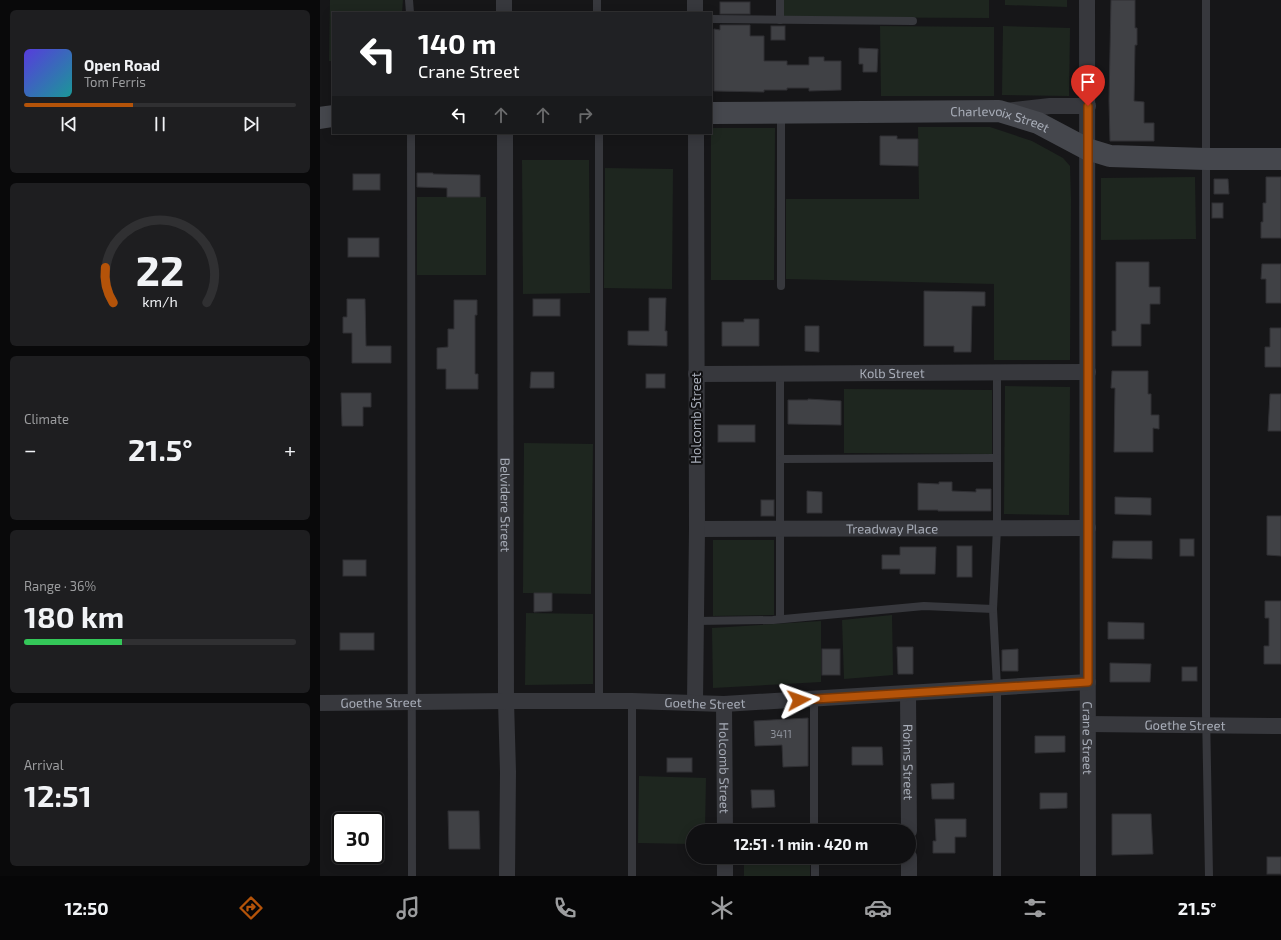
<!DOCTYPE html>
<meta charset="utf-8">
<style>
:root{--surface:#101012;--page:#1e1e20;--text:#f1f3f6;--muted:#9c9d9f;--line:#303032;--accent:#b45309}
body{margin:0;font-family:"Exo 2",sans-serif;background:var(--page);color:var(--text);height:100vh;display:flex;flex-direction:column;font-size:15px;white-space:nowrap}
*{box-sizing:border-box;margin:0}
p{font-size:13px;color:var(--muted)}
.icon{flex:none;width:22px;height:22px;fill:none;stroke:currentColor;stroke-width:2;stroke-linecap:round;stroke-linejoin:round}
.map{position:relative;flex:1;overflow:hidden}
.sheet{display:flex;flex-direction:column;gap:10px;padding:10px;background:#09090a;width:320px}
.sheet>*{flex:none}
.top-card{position:absolute;left:12px;top:12px;width:380px;height:122px;border-radius:0px;box-shadow:0 2px 10px #0003,0 0 0 1px var(--line);background:#202124;color:#fff;overflow:hidden}
.speed{position:absolute;left:12px;top:812px;display:flex;gap:8px;font-size:20px;font-weight:700;text-align:center}
.speed>*{display:grid;place-content:center;width:52px;height:52px;border-radius:50%;background:var(--surface);box-shadow:0 2px 10px #0003,0 0 0 1px var(--line);line-height:1}
.speed .limit{border:2px solid #111;border-radius:6px;background:#fff;color:#111}
.pin{position:absolute;display:grid;place-items:center;width:34px;height:34px;color:#fff;margin:-41px -17px;border-radius:50% 50% 50% 0;rotate:-45deg;box-shadow:0 0 4px #0007}
.pin .icon{rotate:45deg}
.me{position:absolute;width:44px;margin:-22px;rotate:86deg;stroke-linejoin:round;filter:drop-shadow(0 0 3px #0008)}
.turn{display:flex;align-items:center;gap:14px;height:84px;padding:0 20px;font-size:18px}
.turn .icon{width:52px;height:52px;stroke-width:2.5}
.turn b{display:block;font-size:28px;line-height:34px}
.lanes{display:flex;align-items:center;height:38px;padding:0 20px;background:#0003;justify-content:center;gap:20px;direction:ltr}
.lanes .off{opacity:.35}
.big{font-size:30px;font-weight:700;line-height:1.1}
.sheet .widget{flex:1;display:flex;flex-direction:column;justify-content:center;gap:6px;min-width:0;padding:0 14px;border-radius:6px;background:var(--page)}
.sheet .dial{align-items:center;gap:0}
.dial svg{height:104px;overflow:visible;fill:none;stroke:var(--line);stroke-width:7;stroke-linecap:round;text-anchor:middle}
.dial text{fill:var(--text);stroke:none}
.song{display:flex;align-items:center;gap:12px}
.cover{width:48px;height:48px;border-radius:6px;background:linear-gradient(135deg,hsl(250 70% 55%),hsl(180 70% 35%))}
.played{height:4px;border-radius:2px;background:linear-gradient(90deg,var(--accent) 40%,var(--line) 40%)}
.keys{display:flex;justify-content:space-around;direction:ltr}
.heat{display:flex;justify-content:space-between;align-items:center;font-size:22px;direction:ltr}
.charge{height:6px;border-radius:3px;background:linear-gradient(90deg,#34c759 36%,var(--line) 0)}
.trip{position:absolute;left:366px;top:824px;width:230px;height:40px;border-radius:20px;background:var(--surface);box-shadow:0 2px 10px #0003,0 0 0 1px var(--line);font-weight:700;line-height:40px;text-align:center}
.tab-bar{display:flex;height:64px;justify-content:space-around;align-items:center;background:#060607;color:var(--muted)}
.tab-bar .icon{width:28px;height:28px}
.tab-bar .active{color:var(--accent)}
.tab-bar b{font-size:18px;color:var(--text)}
main{display:flex;flex:1;min-height:0}
.map>svg:first-child{display:block}
.green{fill:#1e261f}
.building{fill:#404145;stroke:#303034}
.lines{fill:none;stroke-linecap:round;stroke-linejoin:round}
.lane{stroke:#37383d;stroke-width:8}
.street{stroke:#37383d;stroke-width:16}
.secondary{stroke:#45474d;stroke-width:22}
.route-casing{stroke:#753606;stroke-width:10}
.route{stroke:#b45309;stroke-width:7}
.labels{text-anchor:middle;dominant-baseline:central;stroke-width:4;stroke-linejoin:round;paint-order:stroke}
.number-label{font-size:11px;fill:#8e929b}
.street-label{font-size:13px;fill:#a8adb8;stroke:#111113}
</style>
<main>
<section class="sheet">
<div class="widget">
<div class="song"><i class="cover"></i><div><b>Open Road</b><p>Tom Ferris</p></div></div>
<div class="played"></div>
<div class="keys"><svg class="icon" aria-label="previous" viewBox="0 0 24 24"><path d="M18 5L8 12l10 7zM5 5v14"/></svg><svg class="icon" aria-label="pause" viewBox="0 0 24 24"><path d="M8 5v14M16 5v14"/></svg><svg class="icon" aria-label="next" viewBox="0 0 24 24"><path d="M6 5l10 7-10 7zM19 5v14"/></svg></div>
</div>
<div class="widget dial"><svg viewBox="0 0 100 80">
<path d="M14 69A42 42 0 1 1 86 69"/>
<path d="M14 69A42 42 0 0 1 8 42" stroke="#b45309"/>
<text x="50" y="56" font-size="32" font-weight="700">22</text>
<text x="50" y="72" font-size="11">km/h</text>
</svg></div>
<div class="widget"><p>Climate</p>
<div class="heat"><a>−</a><b class="big">21.5°</b><a>+</a></div>
</div>
<div class="widget"><p>Range · 36%</p><b class="big">180 km</b><div class="charge"></div></div>
<div class="widget"><p>Arrival</p><b class="big">12:51</b></div>
</section>
<div class="map">
<svg width="961" height="876" viewBox="0 0 961 876">
<rect width="100%" height="100%" fill="#161618"/>
<g class="green">
<path d="M10,0H83L82,13H13V61H9Z"/>
<path d="M462,0H669V18L462,17Z"/>
<path d="M685,0H747V7L685,5Z"/>
<path d="M560,26L674,27V96H561Z"/>
<path d="M683,26L750,28L749,96L682,95Z"/>
<path d="M598,127H670L712,141L743,158L750,166L751,199L750,360H674V284L466,279V199H599Z"/>
<path d="M391,128H455L454,280H391Z"/>
<path d="M202,160H269L270,293L203,294Z"/>
<path d="M285,168L353,169L352,289L284,288Z"/>
<path d="M875,177L876,239L781,240V178Z"/>
<rect x="97" y="197" width="69" height="78"/>
<path d="M685,386L750,387L749,515L684,514Z"/>
<path d="M524,389L672,390V454L524,453Z"/>
<path d="M204,443L273,444L271,594L203,593Z"/>
<path d="M393,540H454V615L393,616Z"/>
<path d="M206,613L273,614V684L205,685Z"/>
<path d="M572,615L573,675L524,679L522,620Z"/>
<path d="M501,621V682L393,688L392,628Z"/>
<path d="M319,776L386,778L385,831H373V844L318,843Z"/>
<path d="M424,863L490,865V876H424Z"/>
</g>
<g class="building">
<path d="M791,0H815V28H817V45H815L814,101L824,102V123H834V141H790L789,101Z"/>
<rect x="400" y="2" width="30" height="12"/>
<path d="M400,25H430V36H444V61H467V65H489V57H504V61H521V90L489,91V88H467V90H444V92L394,91V29L400,30Z"/>
<rect x="451" y="26" width="14" height="14"/>
<path d="M539,48L558,49L557,72H543V64H539Z"/>
<path d="M560,136H577V139H598V166L560,165Z"/>
<path d="M97,173H113V174L160,175V197H127V188L97,187Z"/>
<rect x="33" y="174" width="27" height="16"/>
<path d="M946,177H961V238H941V222H943V203H946Z"/>
<path d="M894,179H908L909,194H894Z"/>
<rect x="892" y="203" width="11" height="15"/>
<rect x="28" y="238" width="31" height="19"/>
<path d="M796,262H829V287H840V304H830V324H821V346H792V331H796Z"/>
<path d="M942,264H961V303H946V279H941Z"/>
<path d="M604,291L665,292V306H652L651,352H634V346H604Z"/>
<path d="M329,298H346L345,331H347V346L308,345V331H329Z"/>
<path d="M27,299H45L46,346H71V363H32V333H23V317H27Z"/>
<rect x="213" y="299" width="27" height="17"/>
<path d="M134,300H157V315H155V374H158V389H126V369H117V348L128,347V329H134Z"/>
<path d="M424,319H439V346H402V322H424Z"/>
<path d="M485,326H499V352L485,351Z"/>
<path d="M950,328H961V367H945V347H950Z"/>
<path d="M792,371H828V394H831V415H839V429L833,428V452H794L795,388H791Z"/>
<path d="M211,372H234V388H210Z"/>
<rect x="326" y="374" width="19" height="14"/>
<path d="M21,393H51V407H43V426H22Z"/>
<path d="M950,394H961V431H948Z"/>
<path d="M488,399L521,401V425L468,424V400H488Z"/>
<rect x="398" y="425" width="37" height="17"/>
<path d="M619,482H632V491L656,492V489H671V511H618V510H598V483L619,484Z"/>
<path d="M487,491L502,492V513H487Z"/>
<path d="M795,497L831,498V515L795,514Z"/>
<rect x="441" y="500" width="13" height="16"/>
<path d="M947,516H961V556L947,555Z"/>
<rect x="860" y="539" width="14" height="17"/>
<path d="M793,541H832V559L792,558Z"/>
<rect x="637" y="546" width="15" height="31"/>
<path d="M580,547H616L615,574H580V569H562V555H580Z"/>
<rect x="23" y="560" width="23" height="16"/>
<path d="M214,593H232V611L214,612Z"/>
<path d="M945,601H961V664H944V646H949V618H945Z"/>
<path d="M788,622L824,623V639H788Z"/>
<rect x="20" y="633" width="34" height="17"/>
<path d="M577,647H593V674H578Z"/>
<rect x="502" y="649" width="18" height="26"/>
<path d="M698,649V671H682V650Z"/>
<path d="M790,663L831,664L830,682H790Z"/>
<rect x="862" y="667" width="15" height="14"/>
<path d="M488,718V766L463,767L462,745L435,746L434,721Z"/>
<path d="M715,736H745V752L715,753Z"/>
<path d="M532,747H562L563,765H532Z"/>
<rect x="347" y="758" width="25" height="14"/>
<path d="M634,783V799H612L611,784Z"/>
<path d="M431,790H454L455,807L432,808Z"/>
<path d="M720,793H747V808L720,809Z"/>
<path d="M128,811H159L160,849H129Z"/>
<path d="M792,814H831L833,854L792,855Z"/>
<path d="M615,819H646V837H635V853H613V841H616Z"/>
<rect x="947" y="857" width="14" height="17"/>
</g>
<g class="lines">
<g class="lane">
<path d="M89,0L90,13"/>
<path d="M277,0V13"/>
<path d="M460,0V20"/>
<path d="M886,0V712L889,876"/>
<path d="M391,19L593,21"/>
<path d="M461,113V286"/>
<path d="M91,133L92,876"/>
<path d="M279,133V701"/>
<path d="M460,373V619"/>
<path d="M677,373V528L673,609L677,687V876"/>
<path d="M461,459L677,458"/>
<path d="M376,621L453,620L604,606L673,609"/>
<path d="M494,699V831"/>
<path d="M312,701V876"/>
<path d="M495,857V876"/>
</g>
<g class="street">
<path d="M184,0V13"/>
<path d="M375,0V13"/>
<path id="s1" d="M767,0L768,876"/>
<path d="M686,111L730,106H768"/>
<path id="s2" d="M185,133L186,701L188,772L187,876"/>
<path id="s3" d="M376,374L768,372"/>
<path id="s4" d="M377,529L768,528"/>
<path id="s5" d="M588,693L589,831"/>
<path d="M375,702L377,529L376,133"/>
<path id="s6" d="M0,703L186,701H312L404,704L768,682"/>
<path id="s7" d="M404,704L405,831"/>
<path id="s8" d="M768,724L961,726"/>
<path d="M405,857V876"/>
<path d="M589,857V876"/>
</g>
<g class="secondary">
<path id="s9" d="M391,113L679,111L718,123L767,149L790,156L886,159H961"/>
<path d="M0,118L13,116"/>
</g>
</g>
<g class="lines">
<g class="route-casing">
<path id="route" d="M479,700L768,682V106"/>
</g>
<use href="#route" class="route"/>
</g>
<g class="labels">
<g class="number-label">
<text x="461" y="733">3411</text>
</g>
<g class="street-label">
<text stroke="none"><textPath href="#s9" startOffset="290">Charlevoix Street</textPath></text>
<text stroke="none"><textPath href="#s3" startOffset="196">Kolb Street</textPath></text>
<text transform="translate(376 418) rotate(-90)">Holcomb Street</text>
<text stroke="none"><textPath href="#s2" startOffset="372">Belvidere Street</textPath></text>
<text stroke="none"><textPath href="#s4" startOffset="195">Treadway Place</textPath></text>
<text stroke="none"><textPath href="#s6" startOffset="385">Goethe Street</textPath></text>
<text stroke="none"><textPath href="#s6" startOffset="61">Goethe Street</textPath></text>
<text stroke="none"><textPath href="#s8" startOffset="97">Goethe Street</textPath></text>
<text stroke="none"><textPath href="#s1" startOffset="738">Crane Street</textPath></text>
<text stroke="none"><textPath href="#s5" startOffset="69">Rohns Street</textPath></text>
<text stroke="none"><textPath href="#s7" startOffset="64">Holcomb Street</textPath></text>
</g>
</g>
</svg>
<div class="speed"><div class="limit">30</div></div>
<div class="pin" style="left:768px;top:106px;background:#d93025"><svg class="icon" aria-label="arrive" viewBox="0 0 24 24"><path d="M6 21V4h12l-3 4 3 4H6"/></svg></div>
<svg class="me" style="left:479px;top:700px" viewBox="-20 -20 40 40"><path d="M0-17L14 15 0 8-14 15z" fill="#b45309" stroke="#fff" stroke-width="4"/></svg>
<div class="trip">12:51 · 1 min · 420 m</div>
<div class="top-card">
<div class="turn"><svg class="icon" aria-label="left" viewBox="0 0 24 24"><path d="M17 20v-9H6M10 6l-5 5 5 5"/></svg><div><b>140 m</b>Crane Street</div></div>
<div class="lanes"><svg class="icon" aria-label="left" viewBox="0 0 24 24"><path d="M17 20v-9H6M10 6l-5 5 5 5"/></svg><svg class="icon off" aria-label="ahead" viewBox="0 0 24 24"><path d="M12 20V5M6 11l6-6 6 6"/></svg><svg class="icon off" aria-label="ahead" viewBox="0 0 24 24"><path d="M12 20V5M6 11l6-6 6 6"/></svg><svg class="icon off" aria-label="right" viewBox="0 0 24 24"><path d="M7 20v-9h11M14 6l5 5-5 5"/></svg></div>
</div>
</div>
</main>
<nav class="tab-bar">
<b>12:50</b>
<svg class="icon active" aria-label="directions" viewBox="0 0 24 24"><path d="M12 3l9 9-9 9-9-9zM9 14v-3h6M13 9l2 2-2 2"/></svg>
<svg class="icon" aria-label="music" viewBox="0 0 24 24"><path d="M9 18V5l10-2v13"/><circle cx="6" cy="18" r="3"/><circle cx="16" cy="16" r="3"/></svg>
<svg class="icon" aria-label="phone" viewBox="0 0 24 24"><path d="M5 4h4l2 5-3 2q2 4 5 5l2-3 5 2v4C11 20 4 13 5 4z"/></svg>
<svg class="icon" aria-label="climate" viewBox="0 0 24 24"><path d="M12 3v18M4 7l16 10M4 17L20 7"/></svg>
<svg class="icon" aria-label="car" viewBox="0 0 24 24"><path d="M5 17H2v-5l4-1 3-4h7l3 4 3 1v5h-3M9 17h6M6 11h13"/><circle cx="7" cy="17" r="2"/><circle cx="17" cy="17" r="2"/></svg>
<svg class="icon" aria-label="filters" viewBox="0 0 24 24"><path d="M4 7h16M4 17h16"/><circle cx="9" cy="7" r="2"/><circle cx="15" cy="17" r="2"/></svg>
<b>21.5°</b>
</nav>
